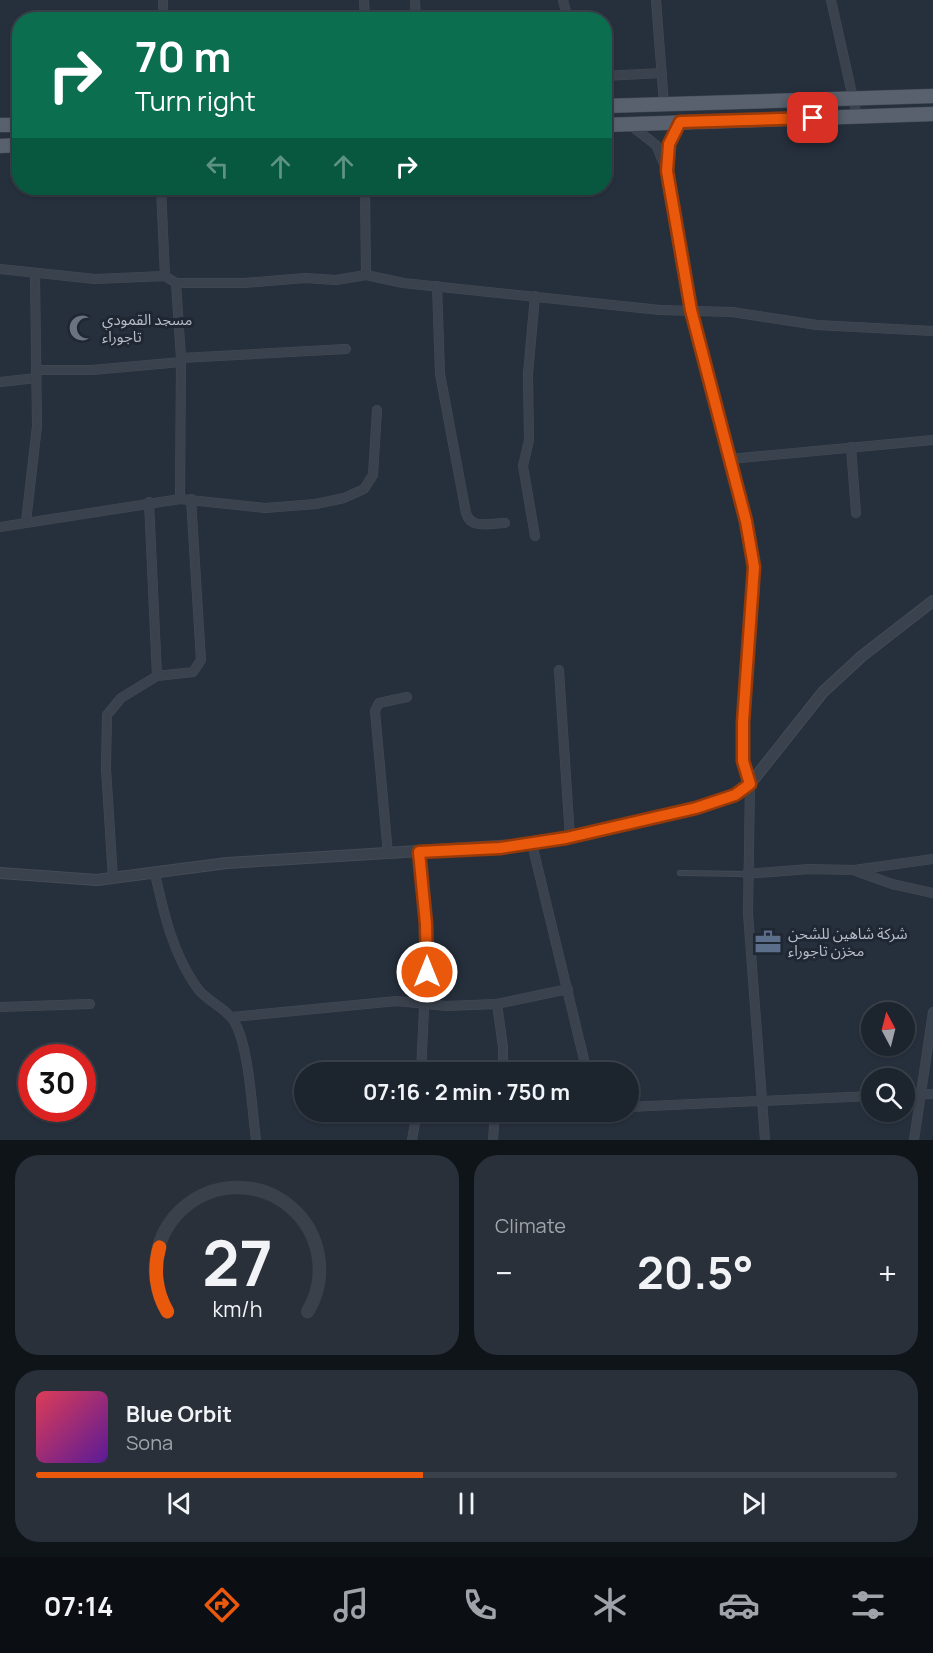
<!DOCTYPE html>
<meta charset="utf-8">
<style>
:root{--surface:#1c242e;--page:#29303a;--text:#f1f3f6;--muted:#a0a4aa;--line:#3a414a;--accent:#ea580c}
body{margin:0;font-family:Manrope,"Noto Sans Arabic",sans-serif;background:var(--page);color:var(--text);height:100vh;display:flex;flex-direction:column;font-size:22px;white-space:nowrap}
*{box-sizing:border-box;margin:0}
p{font-size:20px;color:var(--muted)}
.icon{flex:none;width:33px;height:33px;fill:none;stroke:currentColor;stroke-width:2;stroke-linecap:round;stroke-linejoin:round}
.map{position:relative;height:1140px;overflow:hidden}
.drawer{display:flex;flex-direction:column;gap:15px;padding:15px;background:#0f1419;flex:1}
.drawer>*{flex:none}
.hud{position:absolute;left:12px;top:12px;width:600px;height:183px;border-radius:24px;box-shadow:0 2px 4px #0004,0 0 0 2px var(--line);background:#0b6e4f;color:#fff;overflow:hidden}
.needle{width:39px;rotate:353deg}
.controls{position:absolute;left:861px;top:1002px;display:grid;gap:12px}
.controls a{display:grid;place-items:center;width:54px;height:54px;border-radius:50%;background:var(--surface);box-shadow:0 2px 4px #0004,0 0 0 2px var(--line);font-size:30px}
.speed{position:absolute;left:18px;top:1044px;display:flex;gap:12px;font-size:30px;font-weight:700;text-align:center}
.speed>*{display:grid;place-content:center;width:78px;height:78px;border-radius:50%;background:var(--surface);box-shadow:0 2px 4px #0004,0 0 0 2px var(--line);line-height:1}
.speed .limit{border:9px solid #d22;background:#fff;color:#111}
.pin{position:absolute;display:grid;place-items:center;width:51px;height:51px;color:#fff;margin:-26px;border-radius:12px;box-shadow:0 3px 9px #0006}
.me{position:absolute;width:66px;margin:-33px;rotate:0deg;stroke-linejoin:round;filter:drop-shadow(0 0 4px #0008)}
.turn{display:flex;align-items:center;gap:21px;height:126px;padding:0 24px;font-size:27px}
.turn .icon{width:78px;height:78px;stroke-width:2.5}
.turn b{display:block;font-size:42px;line-height:51px}
.lanes{display:flex;align-items:center;height:57px;padding:0 24px;background:#0003;justify-content:center;gap:30px;direction:ltr}
.lanes .off{opacity:.35}
.big{font-size:45px;font-weight:700;line-height:1.1}
.drawer .tile{flex:1;display:flex;flex-direction:column;justify-content:center;gap:9px;min-width:0;padding:0 21px;border-radius:24px;background:var(--page)}
.drawer .dial{align-items:center;gap:0}
.dial svg{height:156px;overflow:visible;fill:none;stroke:var(--line);stroke-width:7;stroke-linecap:round;text-anchor:middle}
.dial text{fill:var(--text);stroke:none}
.song{display:flex;align-items:center;gap:18px}
.cover{width:72px;height:72px;border-radius:9px;background:linear-gradient(135deg,hsl(350 70% 55%),hsl(270 70% 35%))}
.played{height:6px;border-radius:3px;background:linear-gradient(90deg,var(--accent) 45%,var(--line) 45%)}
.keys{display:flex;justify-content:space-around;direction:ltr}
.heat{display:flex;justify-content:space-between;align-items:center;font-size:33px;direction:ltr}
.drawer .tiles{flex:1;display:grid;gap:15px;grid-template-columns:1fr 1fr}
.tile:last-child{grid-column:span 2}
.trip{position:absolute;left:294px;top:1062px;width:345px;height:60px;border-radius:30px;background:var(--surface);box-shadow:0 2px 4px #0004,0 0 0 2px var(--line);font-weight:700;line-height:60px;text-align:center}
.tab-bar{display:flex;height:96px;justify-content:space-around;align-items:center;background:#0b0e12;color:var(--muted)}
.tab-bar .icon{width:42px;height:42px}
.tab-bar .current{color:var(--accent)}
.tab-bar b{font-size:27px;color:var(--text)}
.map>svg:first-child{display:block}
.lines{fill:none;stroke-linecap:round;stroke-linejoin:round}
.service-casing{stroke:#434b56;stroke-width:6}
.minor-casing{stroke:#434b56;stroke-width:10}
.tertiary-casing{stroke:#434b56;stroke-width:12}
.primary-casing{stroke:#434b56;stroke-width:15}
.service{stroke:#3a424d;stroke-width:4.5}
.minor{stroke:#3a424d;stroke-width:9}
.tertiary{stroke:#3a424d;stroke-width:10}
.primary{stroke:#58616d;stroke-width:14}
.route-casing{stroke:#983908;stroke-width:15}
.route{stroke:#ea580c;stroke-width:10}
.labels{text-anchor:middle;dominant-baseline:central;stroke-width:6;stroke-linejoin:round;paint-order:stroke}
.poi-label{font-size:15px;fill:#b6bdc8;stroke:#1f2732;text-anchor:start}
</style>
<div class="map">
<svg width="933" height="1140" viewBox="0 0 933 1140">
<rect width="100%" height="100%" fill="#26303d"/>
<g class="lines">
<g class="service-casing">
<path id="service" d="M680,873L746,874"/>
</g>
<g class="minor-casing">
<g id="minor">
<path d="M364,0L365,20"/>
<path d="M415,0L416,20"/>
<path d="M563,0L568,20"/>
<path d="M656,0L664,104"/>
<path d="M831,0L857,116"/>
<path d="M163,20V0"/>
<path d="M604,76L662,73"/>
<path d="M629,124L656,145L667,171L691,310L751,550L755,586L743,736V761L750,784L748,913L765,1140"/>
<path d="M667,166L668,144L680,122"/>
<path d="M161,188L165,276"/>
<path d="M365,188L366,275"/>
<path d="M0,269L95,279L165,276L176,283H244L305,278L336,280L366,275L403,283L660,310L732,312L817,325L933,331"/>
<path d="M176,283L181,358L180,499"/>
<path d="M437,286L440,374L466,513C471,530 490,523 505,523"/>
<path d="M181,358L346,349"/>
<path d="M36,370H92L181,362"/>
<path d="M0,382L36,378"/>
<path d="M851,447L856,513"/>
<path d="M730,459L933,440"/>
<path d="M149,502L157,676"/>
<path d="M26,522L37,426L35,274"/>
<path d="M0,527L180,499L265,508L316,504L344,498L364,489L373,475L377,410"/>
<path d="M535,536L523,466L529,440L528,374L535,296"/>
<path d="M559,670L570,838"/>
<path d="M532,844L587,1072"/>
<path d="M419,852L427,946L421,1072"/>
<path d="M388,854L375,711L379,703L407,697"/>
<path d="M856,871L892,884L933,893"/>
<path d="M155,874C164,914 173,955 198,989C208,1002 228,1009 235,1023C249,1048 252,1109 256,1140"/>
<path d="M746,874L809,869L854,870L933,859"/>
<path d="M113,879L106,768L107,715L121,698L157,676L193,672L201,660L191,499"/>
<path d="M497,1004L503,1047V1072"/>
<path d="M0,1007L90,1004"/>
<path d="M232,1017L397,1001L446,1006L497,1004L568,989"/>
<path d="M904,1095L933,1094"/>
<path d="M628,1107L872,1096"/>
<path d="M412,1140L417,1112"/>
<path d="M493,1140L495,1112"/>
<path d="M914,1140L933,1012"/>
</g>
</g>
<g class="tertiary-casing">
<path id="tertiary" d="M0,873L97,880L227,863L532,844L696,808L735,795L750,784L823,692L862,656L933,601"/>
</g>
<g class="primary-casing">
<g id="primary">
<path d="M604,106L933,96"/>
<path d="M0,125H20"/>
<path d="M604,125L933,114"/>
<path d="M0,146L20,145"/>
</g>
</g>
<use href="#service" class="service"/>
<use href="#minor" class="minor"/>
<use href="#tertiary" class="tertiary"/>
<use href="#primary" class="primary"/>
</g>
<g class="lines">
<g class="route-casing">
<path id="route" d="M427,972L426,924L419,852L500,848L566,838L696,808L735,795L750,784L743,761V722L754,567L746,521L691,310L667,171L669,144L680,122L813,118"/>
</g>
<use href="#route" class="route"/>
</g>
<defs>
<g id="mosque-bare" transform="scale(2.07)"><path d="M3.5-4.9A6 6 0 1 0 3.5 4.9A5 5 0 1 1 3.5-4.9Z" fill="#6b7280" stroke="#1f2732" stroke-width="2.5" paint-order="stroke"/></g>
<g id="office-bare" transform="scale(2.07)"><path d="M-6-3h4V-5.5h4V-3h4V5H-6ZM-1-4.5V-3h2v-1.5ZM-6 0V1H6V0Z" fill="#5c6f8a" stroke="#1f2732" stroke-width="2.5" paint-order="stroke"/></g>
</defs>
<g fill-rule="evenodd">
<use href="#mosque-bare" x="82" y="328"/>
<use href="#office-bare" x="768" y="942"/>
</g>
<g class="labels">
<g class="poi-label">
<text x="102" y="319">مسجد القمودي<tspan x="102" dy="17">تاجوراء</tspan></text>
<text x="788" y="933">شركة شاهين للشحن<tspan x="788" dy="17">مخزن تاجوراء</tspan></text>
</g>
</g>
</svg>
<div class="controls">
<a><svg class="needle" viewBox="-14 -14 28 28"><path d="M0-13l5 13h-10z" fill="#e53935"/><path d="M0 13l5-13h-10z" fill="#a0a4aa"/></svg></a>
<a><svg class="icon" aria-label="search" viewBox="0 0 24 24"><circle cx="10" cy="10" r="6"/><path d="M15 15l6 6"/></svg></a>
</div>
<div class="speed"><div class="limit">30</div></div>
<div class="pin" style="left:813px;top:118px;background:#d93025"><svg class="icon" aria-label="arrive" viewBox="0 0 24 24"><path d="M6 21V4h12l-3 4 3 4H6"/></svg></div>
<svg class="me" style="left:427px;top:972px" viewBox="-20 -20 40 40"><circle r="17" fill="#ea580c" stroke="#fff" stroke-width="3"/><path d="M0-11L8 9 0 5-8 9z" fill="#fff"/></svg>
<div class="trip">07:16 · 2 min · 750 m</div>
<div class="hud">
<div class="turn"><svg class="icon" aria-label="right" viewBox="0 0 24 24"><path d="M7 20v-9h11M14 6l5 5-5 5"/></svg><div><b>70 m</b>Turn right</div></div>
<div class="lanes"><svg class="icon off" aria-label="left" viewBox="0 0 24 24"><path d="M17 20v-9H6M10 6l-5 5 5 5"/></svg><svg class="icon off" aria-label="ahead" viewBox="0 0 24 24"><path d="M12 20V5M6 11l6-6 6 6"/></svg><svg class="icon off" aria-label="ahead" viewBox="0 0 24 24"><path d="M12 20V5M6 11l6-6 6 6"/></svg><svg class="icon" aria-label="right" viewBox="0 0 24 24"><path d="M7 20v-9h11M14 6l5 5-5 5"/></svg></div>
</div>
</div>
<section class="drawer">
<div class="tiles">
<div class="tile dial"><svg viewBox="0 0 100 80">
<path d="M14 69A42 42 0 1 1 86 69"/>
<path d="M14 69A42 42 0 0 1 10 36" stroke="#ea580c"/>
<text x="50" y="56" font-size="32" font-weight="700">27</text>
<text x="50" y="72" font-size="11">km/h</text>
</svg></div>
<div class="tile"><p>Climate</p>
<div class="heat"><a>−</a><b class="big">20.5°</b><a>+</a></div>
</div>
<div class="tile">
<div class="song"><i class="cover"></i><div><b>Blue Orbit</b><p>Sona</p></div></div>
<div class="played"></div>
<div class="keys"><svg class="icon" aria-label="previous" viewBox="0 0 24 24"><path d="M18 5L8 12l10 7zM5 5v14"/></svg><svg class="icon" aria-label="pause" viewBox="0 0 24 24"><path d="M8 5v14M16 5v14"/></svg><svg class="icon" aria-label="next" viewBox="0 0 24 24"><path d="M6 5l10 7-10 7zM19 5v14"/></svg></div>
</div>
</div>
</section>
<nav class="tab-bar">
<b>07:14</b>
<svg class="icon current" aria-label="directions" viewBox="0 0 24 24"><path d="M12 3l9 9-9 9-9-9zM9 14v-3h6M13 9l2 2-2 2"/></svg>
<svg class="icon" aria-label="music" viewBox="0 0 24 24"><path d="M9 18V5l10-2v13"/><circle cx="6" cy="18" r="3"/><circle cx="16" cy="16" r="3"/></svg>
<svg class="icon" aria-label="phone" viewBox="0 0 24 24"><path d="M5 4h4l2 5-3 2q2 4 5 5l2-3 5 2v4C11 20 4 13 5 4z"/></svg>
<svg class="icon" aria-label="climate" viewBox="0 0 24 24"><path d="M12 3v18M4 7l16 10M4 17L20 7"/></svg>
<svg class="icon" aria-label="car" viewBox="0 0 24 24"><path d="M5 17H2v-5l4-1 3-4h7l3 4 3 1v5h-3M9 17h6M6 11h13"/><circle cx="7" cy="17" r="2"/><circle cx="17" cy="17" r="2"/></svg>
<svg class="icon" aria-label="filters" viewBox="0 0 24 24"><path d="M4 7h16M4 17h16"/><circle cx="9" cy="7" r="2"/><circle cx="15" cy="17" r="2"/></svg>
</nav>
